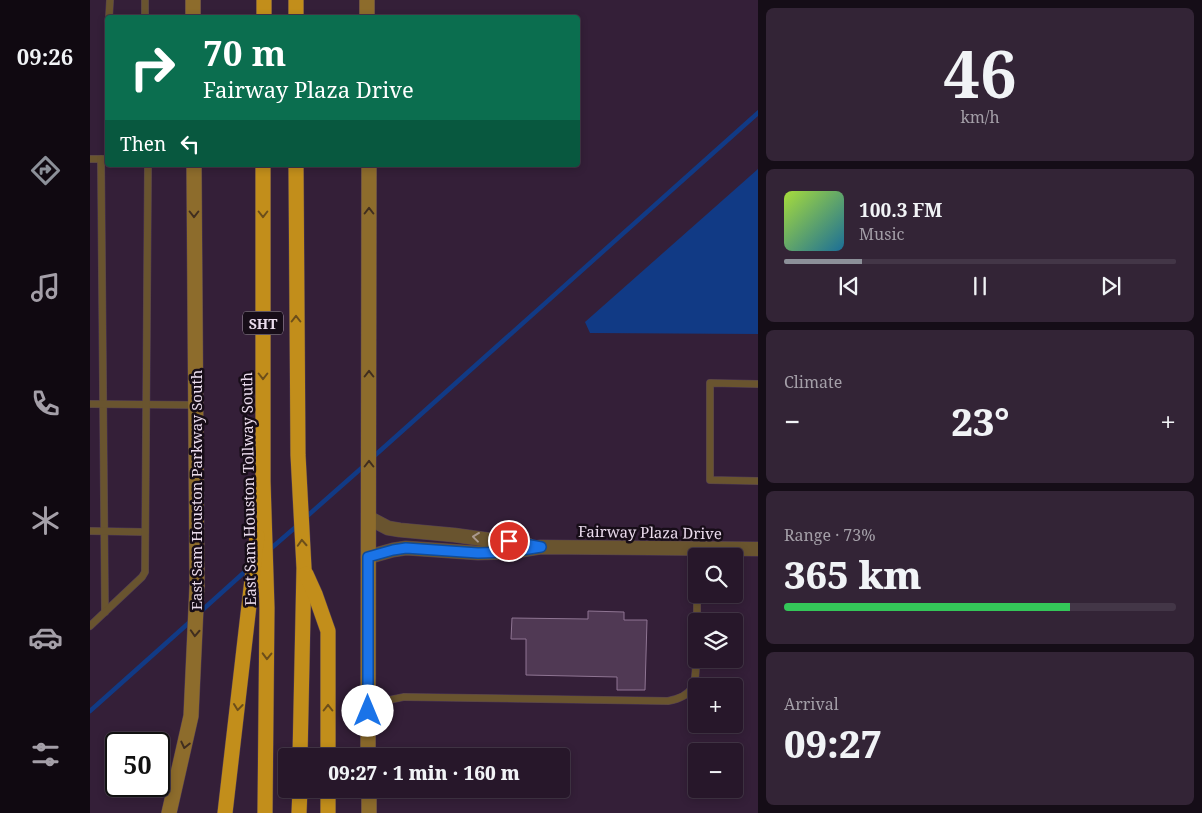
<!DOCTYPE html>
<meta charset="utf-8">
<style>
:root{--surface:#27172a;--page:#332436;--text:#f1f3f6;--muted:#a49fa8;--line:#433647;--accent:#8c9099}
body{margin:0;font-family:"Noto Serif",serif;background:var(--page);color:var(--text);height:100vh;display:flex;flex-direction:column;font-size:19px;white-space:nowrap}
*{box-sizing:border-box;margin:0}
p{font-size:16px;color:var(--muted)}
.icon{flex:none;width:28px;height:28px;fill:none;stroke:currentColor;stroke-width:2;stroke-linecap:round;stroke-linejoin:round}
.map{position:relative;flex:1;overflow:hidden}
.side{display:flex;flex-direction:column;gap:8px;padding:8px;background:#150d17;width:444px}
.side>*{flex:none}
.top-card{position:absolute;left:15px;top:15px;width:475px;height:152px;border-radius:5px;box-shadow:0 2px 8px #0003,0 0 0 1px var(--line);background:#0b6e4f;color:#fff;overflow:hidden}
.tools{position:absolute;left:598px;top:548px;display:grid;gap:10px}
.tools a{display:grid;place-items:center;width:55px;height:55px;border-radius:5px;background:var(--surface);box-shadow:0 2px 8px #0003,0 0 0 1px var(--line);font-size:25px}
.speed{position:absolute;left:15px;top:732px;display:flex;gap:10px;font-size:25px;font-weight:700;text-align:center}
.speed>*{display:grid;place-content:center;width:65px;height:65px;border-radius:50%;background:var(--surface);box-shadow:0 2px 8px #0003,0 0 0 1px var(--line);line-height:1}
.speed .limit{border:2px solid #111;border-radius:8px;background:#fff;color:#111}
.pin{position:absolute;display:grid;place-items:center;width:42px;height:42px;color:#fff;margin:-21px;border:2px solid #fff;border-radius:50%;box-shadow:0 1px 5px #0007}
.me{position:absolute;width:55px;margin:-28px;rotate:0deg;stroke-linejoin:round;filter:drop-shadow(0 0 4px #0008)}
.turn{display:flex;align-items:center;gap:18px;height:105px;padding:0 15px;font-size:22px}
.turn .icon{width:65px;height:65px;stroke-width:2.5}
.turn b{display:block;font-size:35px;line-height:42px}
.then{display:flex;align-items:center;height:48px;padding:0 15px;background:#0003;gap:10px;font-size:19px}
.big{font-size:38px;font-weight:800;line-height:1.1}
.side .tile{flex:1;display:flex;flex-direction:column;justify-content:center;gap:8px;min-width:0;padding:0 18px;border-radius:8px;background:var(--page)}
.side .dial{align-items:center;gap:0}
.dial b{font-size:65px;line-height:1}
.song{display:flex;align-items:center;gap:15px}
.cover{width:60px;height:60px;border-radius:8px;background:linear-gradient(135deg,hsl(80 70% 55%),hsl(200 70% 35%))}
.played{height:5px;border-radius:2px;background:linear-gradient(90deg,var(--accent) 20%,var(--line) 20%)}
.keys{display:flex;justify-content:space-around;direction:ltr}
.heat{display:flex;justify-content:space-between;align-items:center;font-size:28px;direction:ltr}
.charge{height:8px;border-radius:4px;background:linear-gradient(90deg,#34c759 73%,var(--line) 0)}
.trip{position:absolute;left:188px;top:748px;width:292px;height:50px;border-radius:5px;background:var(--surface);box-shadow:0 2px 8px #0003,0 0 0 1px var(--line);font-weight:800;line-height:50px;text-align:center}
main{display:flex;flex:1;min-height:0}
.tab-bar{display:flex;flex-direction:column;width:90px;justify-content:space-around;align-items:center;background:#100911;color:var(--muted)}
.tab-bar .icon{width:35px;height:35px}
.tab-bar .active{color:var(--accent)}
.tab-bar b{font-size:22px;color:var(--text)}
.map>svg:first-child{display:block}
.water{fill:#113a85}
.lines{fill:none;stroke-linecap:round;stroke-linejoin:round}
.stream{stroke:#113a85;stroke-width:4.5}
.building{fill:#503954;stroke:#8f7593}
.lane-casing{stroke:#513d55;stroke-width:8}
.street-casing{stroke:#513d55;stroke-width:15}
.secondary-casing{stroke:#513d55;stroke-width:16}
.highway-casing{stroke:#513d55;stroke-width:16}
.lane{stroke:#69542f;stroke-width:7}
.street{stroke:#69542f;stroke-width:14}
.secondary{stroke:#8d6c2c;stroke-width:15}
.highway{stroke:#c28e1b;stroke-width:15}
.oneway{stroke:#402e1f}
.oneway2{stroke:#6c4e1a}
.oneway3{stroke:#aa988e}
.route-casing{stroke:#114b97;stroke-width:12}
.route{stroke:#1a73e8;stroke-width:9}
.labels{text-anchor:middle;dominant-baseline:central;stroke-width:5;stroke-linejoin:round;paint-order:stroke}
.shield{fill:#170d18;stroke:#ab9ead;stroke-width:1}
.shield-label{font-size:14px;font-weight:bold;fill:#ebdced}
.street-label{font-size:15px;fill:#ebdced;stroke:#170d18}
</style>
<main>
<nav class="tab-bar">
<b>09:26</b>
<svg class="icon active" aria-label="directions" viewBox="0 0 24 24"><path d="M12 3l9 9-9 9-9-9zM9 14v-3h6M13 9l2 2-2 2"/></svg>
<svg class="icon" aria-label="music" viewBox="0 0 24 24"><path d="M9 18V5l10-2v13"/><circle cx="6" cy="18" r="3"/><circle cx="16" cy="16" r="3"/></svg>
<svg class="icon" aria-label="phone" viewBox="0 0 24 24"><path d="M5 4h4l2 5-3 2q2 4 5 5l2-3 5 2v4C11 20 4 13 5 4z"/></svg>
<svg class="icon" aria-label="climate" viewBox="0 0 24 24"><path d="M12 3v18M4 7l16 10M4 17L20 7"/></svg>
<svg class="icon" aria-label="car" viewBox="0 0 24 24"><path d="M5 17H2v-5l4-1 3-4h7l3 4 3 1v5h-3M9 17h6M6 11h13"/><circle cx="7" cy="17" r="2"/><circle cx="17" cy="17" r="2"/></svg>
<svg class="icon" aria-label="filters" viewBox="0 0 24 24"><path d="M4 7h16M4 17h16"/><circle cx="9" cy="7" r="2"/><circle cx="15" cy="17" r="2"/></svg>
</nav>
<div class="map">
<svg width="669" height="813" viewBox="0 0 669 813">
<rect width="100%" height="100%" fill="#341f38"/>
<path class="water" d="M668,169V334L500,333L495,322Z"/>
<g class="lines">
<g class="stream">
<path d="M282,458L669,112"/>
<path d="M215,518L275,465"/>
<path d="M178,551L208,525"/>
<path d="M109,613L159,568"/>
<path d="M0,711L102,620"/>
</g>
</g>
<path class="building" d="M498,611L534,612V620H557L555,690H527V677L436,675V639H421L422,618L498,619Z"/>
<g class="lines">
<g class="lane-casing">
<g id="lane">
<path d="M55,0V18"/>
<path d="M19,18L20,0"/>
<path d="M0,159H18"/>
<path d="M11,159L15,612"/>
<path d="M669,384L620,383V480L669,481"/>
<path d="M0,404L106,405"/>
<path d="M0,531L55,532"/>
<path d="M607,621V594"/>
<path d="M0,626L52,577L55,572L58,165"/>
<path d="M278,710C292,701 298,700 314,697L578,701C605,696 606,684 606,659"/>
</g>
</g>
<g class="street-casing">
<g id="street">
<path d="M279,518L298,528L310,530L364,535L438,545"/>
<path d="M278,557L303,550L316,548L388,553L420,552L451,547L669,549"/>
</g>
</g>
<g class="secondary-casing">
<g id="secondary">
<path d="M277,0V18"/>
<path d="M103,18V0"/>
<path d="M278,756L279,165"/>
<path d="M279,789V813"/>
<path d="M79,813L101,716L107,586L104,165"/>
</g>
</g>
<g class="highway-casing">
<g id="highway">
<path d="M206,0V18"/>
<path d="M174,18V0"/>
<path d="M173,165V481L177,608L175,813"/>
<path d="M206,165L208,455L214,568L210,756"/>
<path d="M216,574L225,594L238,631V756"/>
<path d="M238,789V813"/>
<path d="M135,813L167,536"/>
<path d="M209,813L210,789"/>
</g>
</g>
<use href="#lane" class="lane"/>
<use href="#street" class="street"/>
<use href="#secondary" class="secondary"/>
<use href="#highway" class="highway"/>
</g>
<defs><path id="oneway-chevron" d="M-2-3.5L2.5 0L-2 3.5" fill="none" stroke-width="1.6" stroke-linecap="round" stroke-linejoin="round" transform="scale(1.25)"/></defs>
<g class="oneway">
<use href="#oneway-chevron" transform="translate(279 211) rotate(-90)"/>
<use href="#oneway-chevron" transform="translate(104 214) rotate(90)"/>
<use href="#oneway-chevron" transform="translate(279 374) rotate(-90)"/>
<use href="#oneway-chevron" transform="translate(279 464) rotate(-90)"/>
<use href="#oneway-chevron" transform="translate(105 633) rotate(93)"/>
<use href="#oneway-chevron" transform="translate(95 745) rotate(103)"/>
</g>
<g class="oneway2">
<use href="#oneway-chevron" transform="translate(173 214) rotate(90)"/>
<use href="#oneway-chevron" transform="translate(206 319) rotate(-90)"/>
<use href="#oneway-chevron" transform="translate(173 376) rotate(90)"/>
<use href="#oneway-chevron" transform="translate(212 543) rotate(-93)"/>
<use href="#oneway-chevron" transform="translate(177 656) rotate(91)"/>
<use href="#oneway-chevron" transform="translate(148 707) rotate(97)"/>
<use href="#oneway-chevron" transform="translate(238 708) rotate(-90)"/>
</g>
<use class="oneway3" href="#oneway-chevron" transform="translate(386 537) rotate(-173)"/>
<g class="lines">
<g class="route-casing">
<path id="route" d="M278,711V557L303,550L316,548L388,553L420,552L451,547L419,541"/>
</g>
<use href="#route" class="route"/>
</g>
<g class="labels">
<rect class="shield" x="153" y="311.5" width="40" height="23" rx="4"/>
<g class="shield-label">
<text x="173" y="323">SHT</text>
</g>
<g class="street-label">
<text transform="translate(158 489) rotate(-91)">East Sam Houston Tollway South</text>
<text transform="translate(106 490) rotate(-90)">East Sam Houston Parkway South</text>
<text transform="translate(560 532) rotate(1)">Fairway Plaza Drive</text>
</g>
</g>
</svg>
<div class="tools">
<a><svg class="icon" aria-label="search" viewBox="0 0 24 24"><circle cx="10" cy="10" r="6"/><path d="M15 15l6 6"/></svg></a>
<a><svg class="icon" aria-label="layers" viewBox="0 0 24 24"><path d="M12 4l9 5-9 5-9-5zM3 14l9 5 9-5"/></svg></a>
<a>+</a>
<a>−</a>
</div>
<div class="speed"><div class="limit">50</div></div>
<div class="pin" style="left:419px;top:541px;background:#d93025"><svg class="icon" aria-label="arrive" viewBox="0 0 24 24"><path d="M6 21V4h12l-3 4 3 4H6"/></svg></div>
<svg class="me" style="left:278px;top:711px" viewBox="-20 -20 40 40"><circle r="19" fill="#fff"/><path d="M0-13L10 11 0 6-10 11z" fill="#1a73e8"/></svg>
<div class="trip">09:27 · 1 min · 160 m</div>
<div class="top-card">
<div class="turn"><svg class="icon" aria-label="right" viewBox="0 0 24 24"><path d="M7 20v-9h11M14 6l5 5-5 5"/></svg><div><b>70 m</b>Fairway Plaza Drive</div></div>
<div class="then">Then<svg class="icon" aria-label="left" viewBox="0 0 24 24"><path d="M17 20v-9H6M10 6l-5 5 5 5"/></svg></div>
</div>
</div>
<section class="side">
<div class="tile dial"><b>46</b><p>km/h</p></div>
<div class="tile">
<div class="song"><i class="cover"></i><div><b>100.3 FM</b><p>Music</p></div></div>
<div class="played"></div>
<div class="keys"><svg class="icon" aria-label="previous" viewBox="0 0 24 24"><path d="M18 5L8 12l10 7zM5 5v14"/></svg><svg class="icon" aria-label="pause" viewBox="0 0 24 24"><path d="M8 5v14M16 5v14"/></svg><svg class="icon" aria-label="next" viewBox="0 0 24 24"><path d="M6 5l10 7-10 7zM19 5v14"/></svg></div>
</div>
<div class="tile"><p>Climate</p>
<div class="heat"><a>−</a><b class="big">23°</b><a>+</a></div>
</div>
<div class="tile"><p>Range · 73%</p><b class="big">365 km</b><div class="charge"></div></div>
<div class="tile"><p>Arrival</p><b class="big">09:27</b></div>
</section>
</main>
